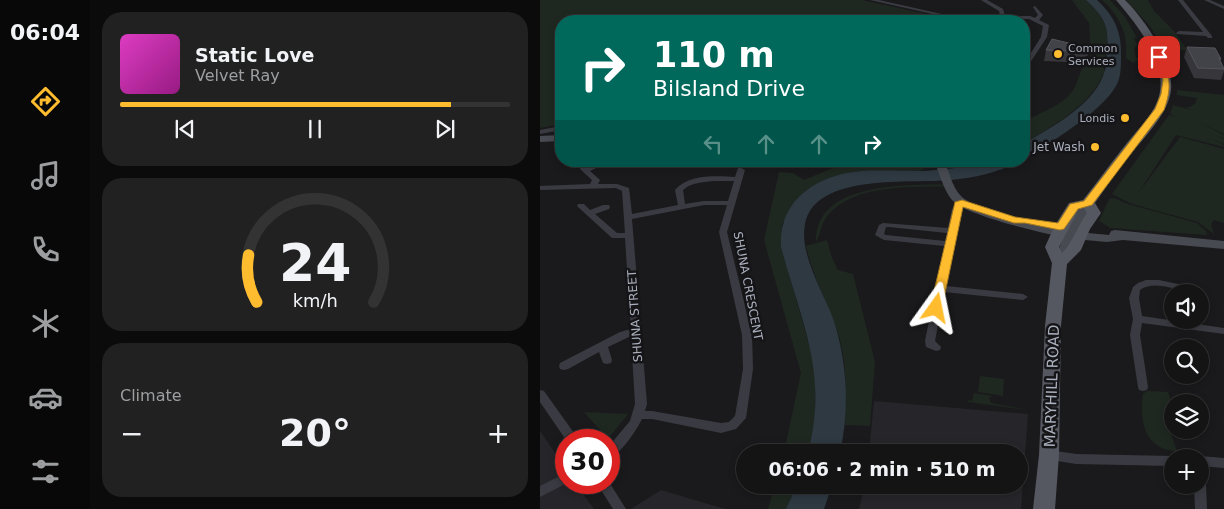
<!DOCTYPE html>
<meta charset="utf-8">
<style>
:root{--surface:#141415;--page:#212122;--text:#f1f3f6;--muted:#9d9ea0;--line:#333334;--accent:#ffbc2f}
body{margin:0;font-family:"DejaVu Sans",sans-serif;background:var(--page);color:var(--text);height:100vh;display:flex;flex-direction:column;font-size:19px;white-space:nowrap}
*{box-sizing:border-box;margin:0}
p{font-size:16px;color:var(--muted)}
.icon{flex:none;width:28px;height:28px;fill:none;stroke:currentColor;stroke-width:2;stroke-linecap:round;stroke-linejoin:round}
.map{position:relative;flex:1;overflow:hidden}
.side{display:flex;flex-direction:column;gap:12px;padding:12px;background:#0b0b0c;width:450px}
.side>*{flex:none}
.hud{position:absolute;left:15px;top:15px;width:475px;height:152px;border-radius:20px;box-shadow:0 2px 8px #0003,0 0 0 1px var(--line);background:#00695c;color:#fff;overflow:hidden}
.buttons{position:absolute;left:624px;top:284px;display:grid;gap:10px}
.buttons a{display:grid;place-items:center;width:45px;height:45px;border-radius:50%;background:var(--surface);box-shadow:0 2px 8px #0003,0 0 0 1px var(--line);font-size:25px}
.speed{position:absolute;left:15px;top:429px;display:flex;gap:10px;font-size:25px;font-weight:700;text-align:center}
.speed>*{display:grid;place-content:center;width:65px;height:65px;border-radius:50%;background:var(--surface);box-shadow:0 2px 8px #0003,0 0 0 1px var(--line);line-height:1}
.speed .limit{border:8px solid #d22;background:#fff;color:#111}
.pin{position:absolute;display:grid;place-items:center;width:42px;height:42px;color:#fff;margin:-21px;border-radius:10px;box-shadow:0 2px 8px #0006}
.me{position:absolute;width:55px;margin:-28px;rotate:12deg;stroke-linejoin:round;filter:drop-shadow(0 0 4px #0008)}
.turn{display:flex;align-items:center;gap:18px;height:105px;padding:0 15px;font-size:22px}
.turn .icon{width:65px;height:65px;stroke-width:2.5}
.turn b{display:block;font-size:35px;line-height:42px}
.lanes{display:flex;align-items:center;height:48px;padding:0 15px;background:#0003;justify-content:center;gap:25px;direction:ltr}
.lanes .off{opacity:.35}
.big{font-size:38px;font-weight:700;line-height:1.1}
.side .card{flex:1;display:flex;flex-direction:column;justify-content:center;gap:8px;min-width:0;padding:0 18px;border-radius:20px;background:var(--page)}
.side .dial{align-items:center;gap:0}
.dial svg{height:130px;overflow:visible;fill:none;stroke:var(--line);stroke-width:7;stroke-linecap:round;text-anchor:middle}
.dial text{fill:var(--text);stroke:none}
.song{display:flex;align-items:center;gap:15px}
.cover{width:60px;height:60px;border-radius:8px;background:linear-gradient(135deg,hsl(310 70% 55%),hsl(310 70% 35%))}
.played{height:5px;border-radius:2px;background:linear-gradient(90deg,var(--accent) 85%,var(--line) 85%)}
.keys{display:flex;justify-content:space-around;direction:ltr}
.heat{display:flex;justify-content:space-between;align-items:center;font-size:28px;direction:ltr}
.trip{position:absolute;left:196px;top:444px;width:292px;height:50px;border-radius:25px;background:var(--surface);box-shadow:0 2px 8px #0003,0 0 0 1px var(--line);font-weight:700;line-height:50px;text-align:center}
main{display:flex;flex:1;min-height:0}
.tabs{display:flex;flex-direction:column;width:90px;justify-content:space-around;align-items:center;background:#080808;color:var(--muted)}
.tabs .icon{width:35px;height:35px}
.tabs .on{color:var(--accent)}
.tabs b{font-size:22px;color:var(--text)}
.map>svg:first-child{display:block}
.built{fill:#26262a}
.green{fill:#1f2820}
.water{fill:#2e3942}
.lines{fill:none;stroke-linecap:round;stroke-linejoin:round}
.street{fill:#3a3b42;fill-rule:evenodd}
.secondary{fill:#484a52;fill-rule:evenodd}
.primary{fill:#565861;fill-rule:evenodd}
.wall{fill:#36363b}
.building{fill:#424349;stroke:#53545b}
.route{fill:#ffbc2f;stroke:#a67a1f}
.poi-dot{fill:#ffbc2f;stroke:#151518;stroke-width:2}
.labels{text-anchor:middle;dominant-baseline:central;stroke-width:5;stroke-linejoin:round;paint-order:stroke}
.far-poi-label{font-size:11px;fill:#abb0bd;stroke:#151518;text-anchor:start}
.poi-label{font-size:12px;fill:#abb0bd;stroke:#151518;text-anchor:end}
.street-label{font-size:12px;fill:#abb0bd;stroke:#151518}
.near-street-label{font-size:15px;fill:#abb0bd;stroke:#151518}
</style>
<main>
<nav class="tabs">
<b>06:04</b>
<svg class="icon on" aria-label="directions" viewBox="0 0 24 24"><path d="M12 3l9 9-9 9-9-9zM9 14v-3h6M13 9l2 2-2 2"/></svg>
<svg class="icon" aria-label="music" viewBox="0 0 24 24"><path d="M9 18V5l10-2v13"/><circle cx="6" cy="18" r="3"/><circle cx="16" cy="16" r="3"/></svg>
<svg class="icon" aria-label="phone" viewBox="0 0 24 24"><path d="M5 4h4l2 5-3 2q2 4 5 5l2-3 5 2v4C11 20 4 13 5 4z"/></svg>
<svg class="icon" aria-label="climate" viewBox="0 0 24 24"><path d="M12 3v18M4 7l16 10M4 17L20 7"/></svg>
<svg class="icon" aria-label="car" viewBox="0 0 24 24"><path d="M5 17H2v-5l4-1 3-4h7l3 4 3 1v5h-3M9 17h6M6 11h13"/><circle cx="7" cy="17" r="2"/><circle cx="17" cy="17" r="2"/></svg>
<svg class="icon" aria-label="filters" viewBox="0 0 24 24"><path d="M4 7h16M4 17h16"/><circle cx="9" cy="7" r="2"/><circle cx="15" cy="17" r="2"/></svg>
</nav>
<section class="side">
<div class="card">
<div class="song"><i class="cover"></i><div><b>Static Love</b><p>Velvet Ray</p></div></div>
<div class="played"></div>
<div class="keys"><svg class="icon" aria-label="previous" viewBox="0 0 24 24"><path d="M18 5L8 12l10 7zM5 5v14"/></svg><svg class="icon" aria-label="pause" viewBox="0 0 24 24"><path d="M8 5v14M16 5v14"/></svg><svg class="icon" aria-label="next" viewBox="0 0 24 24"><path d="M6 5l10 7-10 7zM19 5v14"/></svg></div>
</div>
<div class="card dial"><svg viewBox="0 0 100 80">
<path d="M14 69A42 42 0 1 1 86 69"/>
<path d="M14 69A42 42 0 0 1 9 40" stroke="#ffbc2f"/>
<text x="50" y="56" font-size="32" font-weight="700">24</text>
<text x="50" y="72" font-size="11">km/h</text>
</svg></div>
<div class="card"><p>Climate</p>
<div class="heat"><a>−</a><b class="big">20°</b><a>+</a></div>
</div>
</section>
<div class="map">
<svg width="684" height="509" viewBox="0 0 684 509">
<rect width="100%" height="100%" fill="#1a1a1c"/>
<g class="built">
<path d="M334,401L488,414L481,509H319L325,485H480V452H329Z"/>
<path d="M0,431L26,469V482L35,483L54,509H0Z"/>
<path d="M121,490L168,504L186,509H91Z"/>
</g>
<g class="green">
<path d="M0,0H322L418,21H21V124L0,128Z"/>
<path d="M532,0H546C568,20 570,31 565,60L551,58L549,23Z"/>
<path d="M562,0H570L585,17L597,38H594L597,45L594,48L596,58L600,59L593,63L586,58C588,34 580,16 562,0Z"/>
<path d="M586,0H608L614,11L635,32L647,50L629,51L624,49L609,25Z"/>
<path d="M561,65L565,71C551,106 514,124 484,144V121C500,113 521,106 532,92C538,84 538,74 544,66Z"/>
<path d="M637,90L684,95V134L656,121L684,135V138L677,136L684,139V144L672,139L684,145V147L636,135L597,195L640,137L684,149V223L674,220L671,224L674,234L658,222L592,204L572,194L629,115L637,117L630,114L633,105L652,110L645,107H650L655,104L657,98L637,95Z"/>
<path d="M351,161H387L390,165L380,171H319L286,179L265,191L242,224L241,247L274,361L276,381L275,427L268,452H244L261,373L224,240L239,172L253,173L264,180L300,165L311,162Z"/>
<path d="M414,184L415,186C375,188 317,182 288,215C281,223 281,234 276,242C275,179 372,186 414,184Z"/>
<path d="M574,198L588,204L657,223L666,231L667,235L570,228L559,221L569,199Z"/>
<path d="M287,240L292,258L298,270L313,274L335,362L330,426L305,425C306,397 307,368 300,340C291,308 273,279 266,246Z"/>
<path d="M440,376L464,379L463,396L438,392Z"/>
<path d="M607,391L628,392L632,405V422H627L637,451C605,450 599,422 603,394Z"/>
<path d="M434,393L453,396L449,398L451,403L488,410L428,402V400L432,401Z"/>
<path d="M44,412L88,414L68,439Z"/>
<path d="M235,485H257L246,509H228Z"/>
</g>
<g class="water">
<path d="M546,0H557C575,17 582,32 581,57C581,64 581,72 579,79C571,107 508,144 484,159V144C512,126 556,105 565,70C567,63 566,57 567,50C569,25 564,17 546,0Z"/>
<path d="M447,161H480C459,172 435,178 411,180C373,184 275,172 265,224C259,255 284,293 294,321C307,363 310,409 300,452H268C289,373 261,322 241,247C238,200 277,175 321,171C341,170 362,171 382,171C404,170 426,167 447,161Z"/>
<path d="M257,485H292L284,509H246Z"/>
</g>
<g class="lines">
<g class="street">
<path d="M330,0H339L433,21H424Z"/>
<path d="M441,0H447L463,9L465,16H490L495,18L498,15L493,7L495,6L503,15L499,20L509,25L507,37L486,69L484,70V64L501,37L503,26L489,19H465V21H461L459,11Z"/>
<path d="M638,0H643L672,36V38H668L666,36L637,34L636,33L639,31L663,32Z"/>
<path d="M664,0H670L684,6V9Z"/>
<path d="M21,126V130L0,134V130Z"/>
<path d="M44,161H52L49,166L61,161H71L50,171L60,180L58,184H77L89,188L92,214L138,205L135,190C149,174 176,176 195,177L198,168H201L205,170L187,232L212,335L213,369L206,418L196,429L181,433L112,419H102C96,431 81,454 69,458V446L90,421L95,404L91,336L68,347L72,360L71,363L67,364L63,363L59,352L28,369L24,370L20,369L19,366L20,363L80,332L91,329L85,238H72L37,206L38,204H44L50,210L63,205H69L70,207L69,209L55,214L77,233H85L82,191L76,188L0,190V186L50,184L52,180L40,169ZM175,181H194L188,201H164L145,204L143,190C152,182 164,182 175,181ZM164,205H187L179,232L202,335L203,369L195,416L189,422L181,423L112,411H105L107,404L92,219Z"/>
<path d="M419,201H422L426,203L420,210L406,286L483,294L488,297L483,300L404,292L395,341L401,347L400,350L396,351L386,347L385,341L404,246L344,240L335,235L339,225L343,223L408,228L412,209ZM346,227H349L407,233L405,241L346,235L344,234Z"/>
<path d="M606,280H619L647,286L649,288L644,291C630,288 613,281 600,290L599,298L602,316L684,328V334L602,323L600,335L608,387L607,390L603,391L599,390L598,387L590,335L593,319L589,298L593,287L598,283Z"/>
<path d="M0,390L4,391L39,440H26L0,402Z"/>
<path d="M509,450L536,454L632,456L636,458H632V466L536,464L505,459L503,455L505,451Z"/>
<path d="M660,456L684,458V468L660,466V458H656Z"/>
<path d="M26,473V482H29L0,497V486Z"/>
<path d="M660,480L664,481L666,485L667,509H655L654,485H660Z"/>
<path d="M56,482H69L86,509H73Z"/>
</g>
<g class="secondary">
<path d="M21,135V141L0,142V136Z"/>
<path d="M394,161H404C410,173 412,187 421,196C437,212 503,226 526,230L544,201L548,200L554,203L537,232L569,235L571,231L575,230L684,241V249L583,240L567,242L534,239L524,266H516L514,263L523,237C499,232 427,216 412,200C403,189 400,174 394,161Z"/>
</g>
<path class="primary" d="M576,0H585L588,3C606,22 634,62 631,90C628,116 601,140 586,160C575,174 565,189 555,203L561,213L550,229L541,250L527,264L521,326L519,455L515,509H493L499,455L505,326L512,263L505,247L514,227L529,203L543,200C557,183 569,165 583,148C594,133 610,119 617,102C632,66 597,25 576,0ZM544,208L547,213C539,224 531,245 522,253L519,247L539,209Z"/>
</g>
<g class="wall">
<path d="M647,47L681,59L680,62L684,68V71L681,80L654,78L644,57Z"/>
<path d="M549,48L546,63L504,61L506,50Z"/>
</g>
<g class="building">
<path d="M512,39L549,48L548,52L506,50Z"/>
<path d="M647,47L675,48L681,59L679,58L684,69L658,68Z"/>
</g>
<path class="route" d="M616,55L622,57C630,79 632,87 624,110L552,205L538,209L524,229L520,230L485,223H474L423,207L402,308L401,311H392L390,308L415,202L422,200L475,217L518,223L530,204L544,201L615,109L621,94L623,80Z"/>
<g class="poi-dot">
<circle cx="518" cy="54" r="5"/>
<circle cx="585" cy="118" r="5"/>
<circle cx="555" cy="147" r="5"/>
</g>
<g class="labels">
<g class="far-poi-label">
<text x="528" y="48">Common<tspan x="528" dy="13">Services</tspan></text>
<text x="575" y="118" text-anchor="end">Londis</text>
</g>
<g class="poi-label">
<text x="545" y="147">Jet Wash</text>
</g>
<g class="street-label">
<text transform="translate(208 286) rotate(79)">SHUNA CRESCENT</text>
<text transform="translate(95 316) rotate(-94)">SHUNA STREET</text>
</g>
<g class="near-street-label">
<text transform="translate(512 386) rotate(-88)">MARYHILL ROAD</text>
</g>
</g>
</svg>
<div class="buttons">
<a><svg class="icon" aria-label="sound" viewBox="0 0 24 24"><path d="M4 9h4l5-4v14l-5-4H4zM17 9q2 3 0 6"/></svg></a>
<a><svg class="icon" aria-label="search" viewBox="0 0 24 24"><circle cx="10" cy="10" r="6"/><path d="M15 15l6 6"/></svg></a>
<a><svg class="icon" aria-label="layers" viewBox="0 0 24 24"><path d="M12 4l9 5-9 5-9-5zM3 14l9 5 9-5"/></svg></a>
<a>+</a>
</div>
<div class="speed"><div class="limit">30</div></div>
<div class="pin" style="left:619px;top:57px;background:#d93025"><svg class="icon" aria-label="arrive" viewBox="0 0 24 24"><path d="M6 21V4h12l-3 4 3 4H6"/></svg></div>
<svg class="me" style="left:396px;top:308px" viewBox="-20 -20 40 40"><path d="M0-17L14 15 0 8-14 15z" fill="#ffbc2f" stroke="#fff" stroke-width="4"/></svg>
<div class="trip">06:06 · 2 min · 510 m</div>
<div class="hud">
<div class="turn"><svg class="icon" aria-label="right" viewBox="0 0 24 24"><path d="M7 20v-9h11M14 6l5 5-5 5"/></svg><div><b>110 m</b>Bilsland Drive</div></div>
<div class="lanes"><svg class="icon off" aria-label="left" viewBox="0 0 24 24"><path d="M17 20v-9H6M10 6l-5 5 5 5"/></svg><svg class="icon off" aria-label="ahead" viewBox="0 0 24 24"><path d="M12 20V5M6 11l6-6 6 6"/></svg><svg class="icon off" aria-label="ahead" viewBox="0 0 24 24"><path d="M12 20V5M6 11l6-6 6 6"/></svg><svg class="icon" aria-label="right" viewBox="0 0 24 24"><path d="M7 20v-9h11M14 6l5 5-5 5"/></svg></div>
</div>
</div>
</main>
